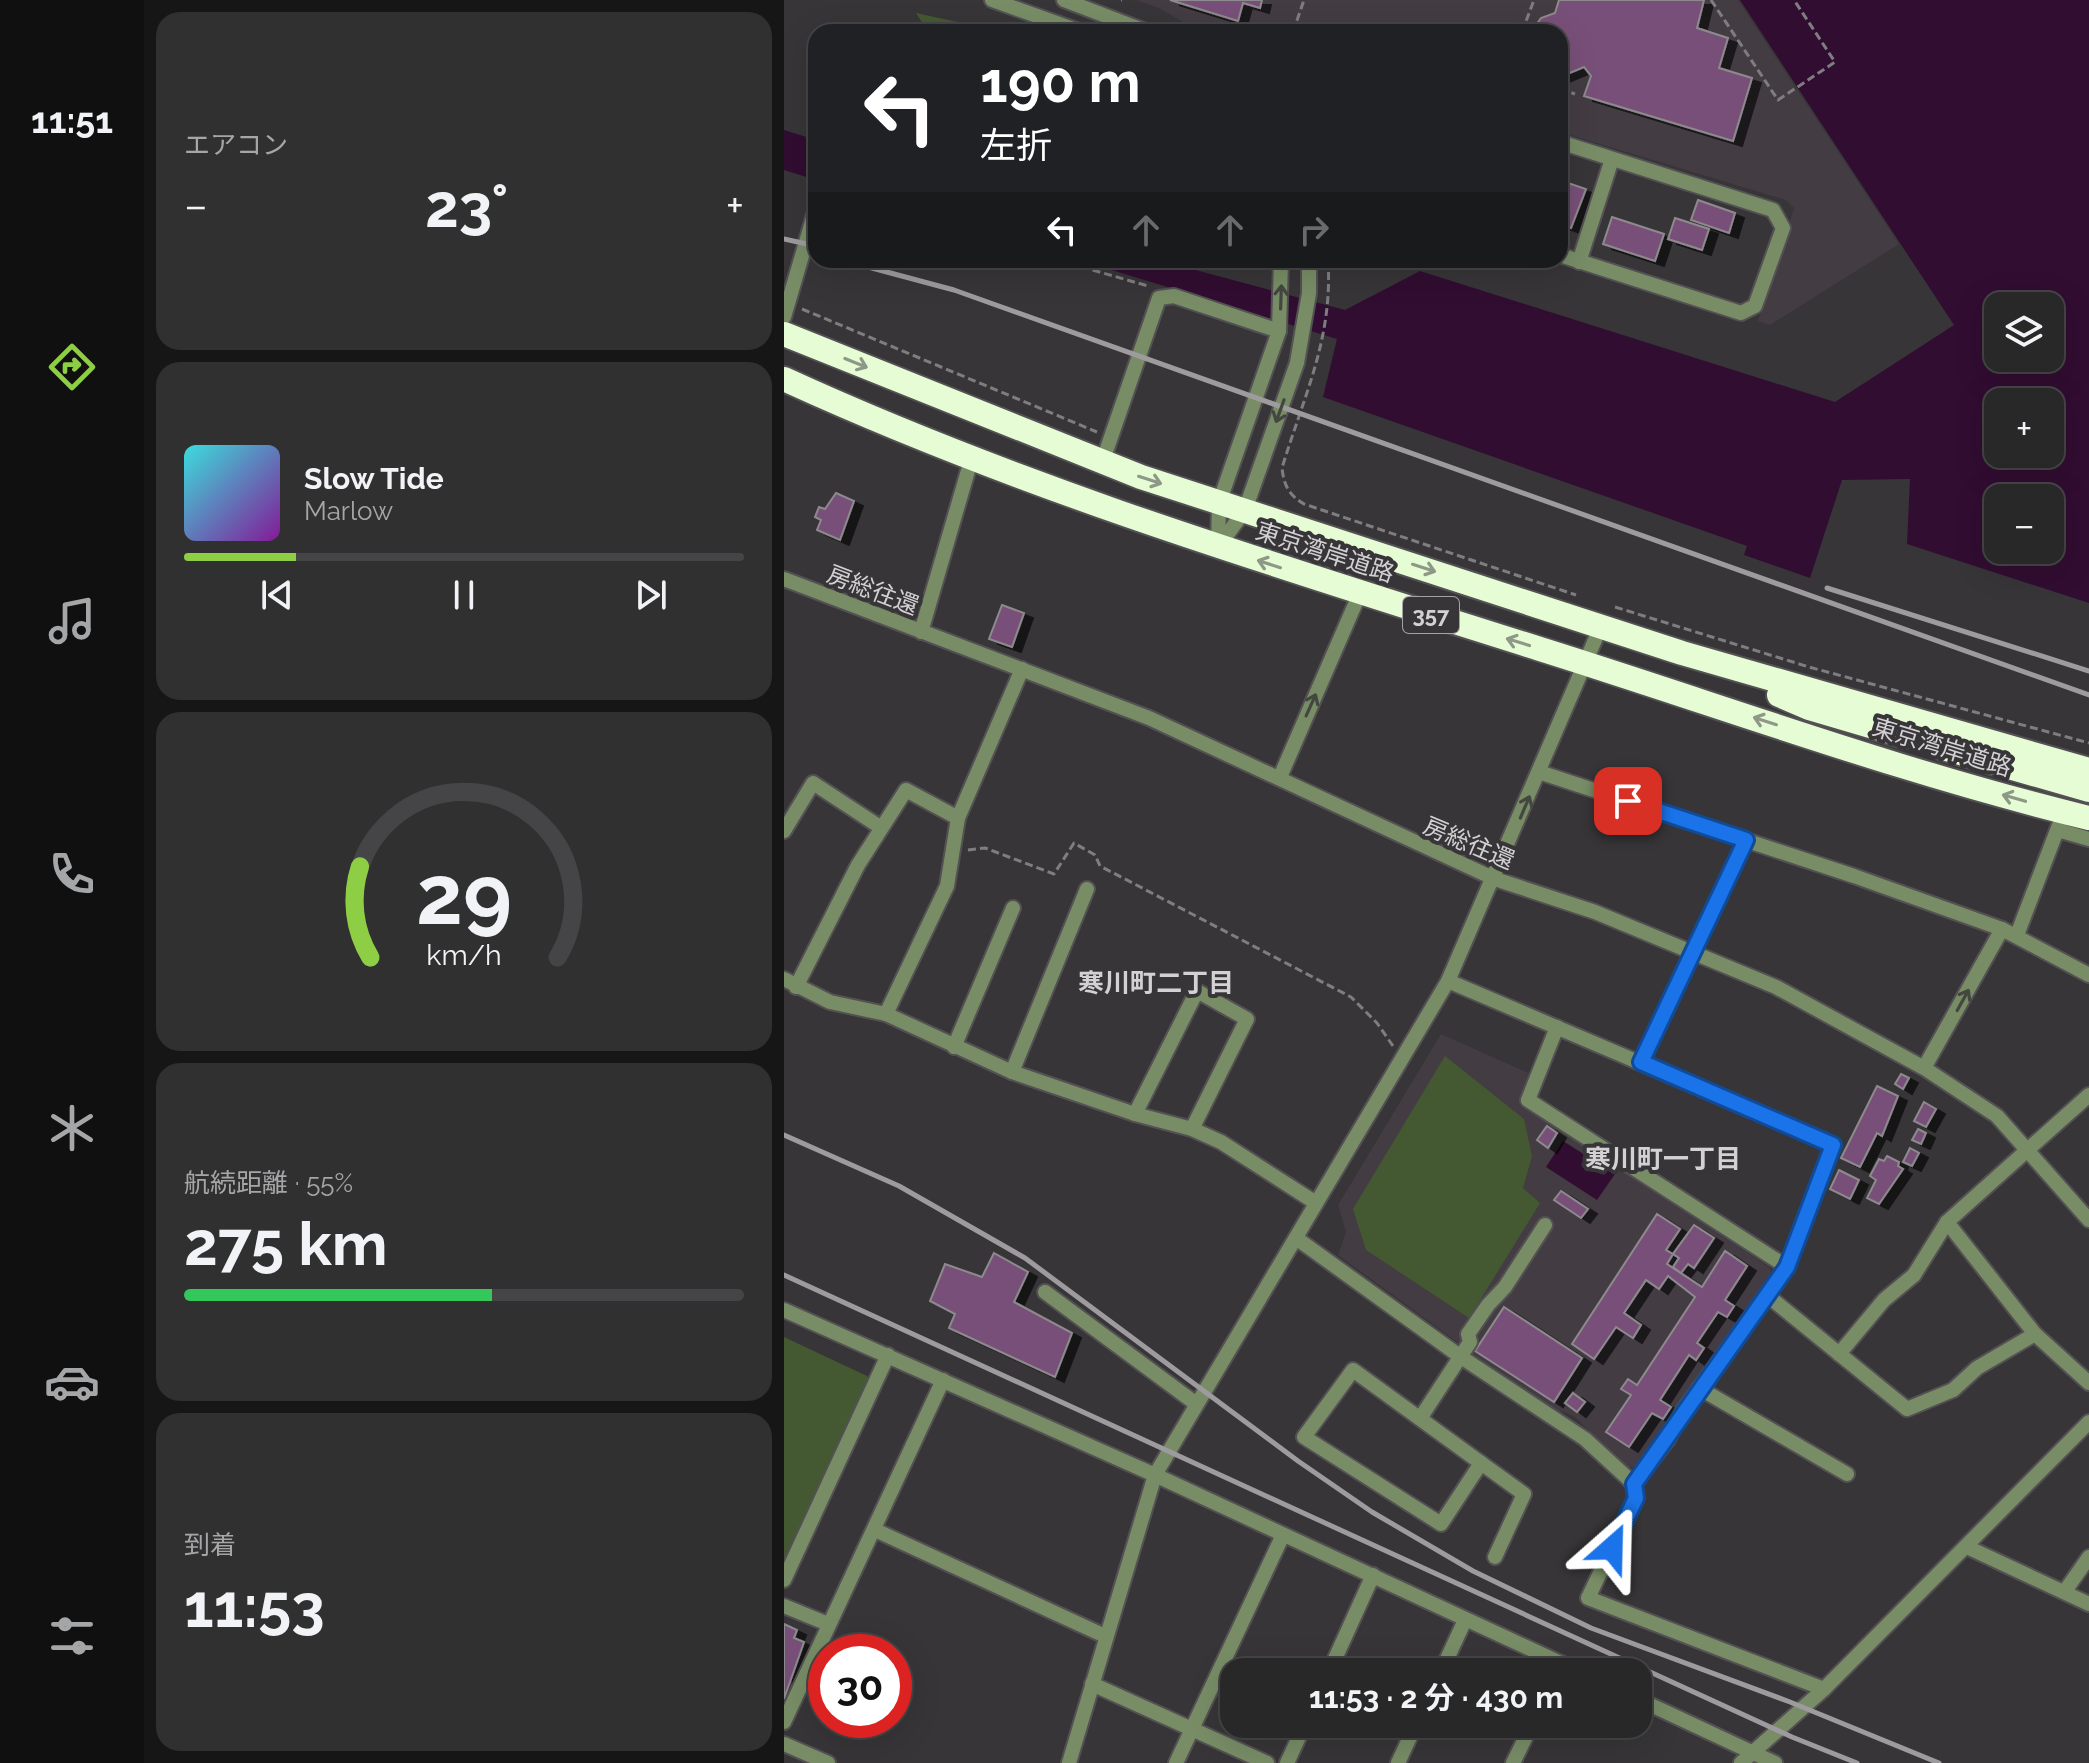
<!DOCTYPE html>
<html lang="ja">
<meta charset="utf-8">
<style>
:root{--surface:#292829;--page:#313031;--text:#f1f3f6;--muted:#a5a6a8;--line:#454446;--accent:#8dce44}
body{margin:0;font-family:Raleway,"Noto Sans JP",sans-serif;background:var(--page);color:var(--text);height:100vh;display:flex;flex-direction:column;font-size:30px;white-space:nowrap}
*{box-sizing:border-box;margin:0}
p{font-size:26px;color:var(--muted)}
.icon{flex:none;width:44px;height:44px;fill:none;stroke:currentColor;stroke-width:2;stroke-linecap:round;stroke-linejoin:round}
.map{position:relative;flex:1;overflow:hidden}
.panel{display:flex;flex-direction:column;gap:12px;padding:12px;background:#171617;width:640px}
.panel>*{flex:none}
.hud{position:absolute;left:24px;top:24px;width:760px;height:244px;border-radius:24px;box-shadow:0 8px 32px #0002,0 0 0 2px var(--line);background:#202124;color:#fff;overflow:hidden}
.tools{position:absolute;left:1200px;top:292px;display:grid;gap:16px}
.tools a{display:grid;place-items:center;width:80px;height:80px;border-radius:16px;background:var(--surface);box-shadow:0 8px 32px #0002,0 0 0 2px var(--line);font-size:40px}
.speed{position:absolute;left:24px;top:1634px;display:flex;gap:16px;font-size:40px;font-weight:700;text-align:center}
.speed>*{display:grid;place-content:center;width:104px;height:104px;border-radius:50%;background:var(--surface);box-shadow:0 8px 32px #0002,0 0 0 2px var(--line);line-height:1}
.speed .limit{border:12px solid #d22;background:#fff;color:#111}
.pin{position:absolute;display:grid;place-items:center;width:68px;height:68px;color:#fff;margin:-34px;border-radius:16px;box-shadow:0 4px 12px #0006}
.me{position:absolute;width:88px;margin:-44px;rotate:25deg;stroke-linejoin:round;filter:drop-shadow(0 0 6px #0008)}
.turn{display:flex;align-items:center;gap:28px;height:168px;padding:0 40px;font-size:36px}
.turn .icon{width:104px;height:104px;stroke-width:2.5}
.turn b{display:block;font-size:56px;line-height:68px}
.lanes{display:flex;align-items:center;height:76px;padding:0 40px;background:#0003;justify-content:center;gap:40px;direction:ltr}
.lanes .off{opacity:.35}
.big{font-size:60px;font-weight:700;line-height:1.1}
.panel .card{flex:1;display:flex;flex-direction:column;justify-content:center;gap:12px;min-width:0;padding:0 28px;border-radius:24px;background:var(--page)}
.panel .dial{align-items:center;gap:0}
.dial svg{height:208px;overflow:visible;fill:none;stroke:var(--line);stroke-width:7;stroke-linecap:round;text-anchor:middle}
.dial text{fill:var(--text);stroke:none}
.song{display:flex;align-items:center;gap:24px}
.cover{width:96px;height:96px;border-radius:12px;background:linear-gradient(135deg,hsl(180 70% 55%),hsl(290 70% 35%))}
.played{height:8px;border-radius:4px;background:linear-gradient(90deg,var(--accent) 20%,var(--line) 20%)}
.keys{display:flex;justify-content:space-around;direction:ltr}
.heat{display:flex;justify-content:space-between;align-items:center;font-size:44px;direction:ltr}
.charge{height:12px;border-radius:6px;background:linear-gradient(90deg,#34c759 55%,var(--line) 0)}
.trip{position:absolute;left:436px;top:1658px;width:432px;height:80px;border-radius:24px;background:var(--surface);box-shadow:0 8px 32px #0002,0 0 0 2px var(--line);font-weight:700;line-height:80px;text-align:center}
main{display:flex;flex:1;min-height:0}
.menu{display:flex;flex-direction:column;width:144px;justify-content:space-around;align-items:center;background:#101010;color:var(--muted)}
.menu .icon{width:56px;height:56px}
.menu .selected{color:var(--accent)}
.menu b{font-size:36px;color:var(--text)}
.map>svg:first-child{display:block}
.built{fill:#433c43}
.green{fill:#445932}
.water{fill:#310d31;fill-rule:evenodd}
.building{fill:#784f78;stroke:#8d8a8d;stroke-width:2;filter:url(#shadow)}
.lines{fill:none;stroke-linecap:round;stroke-linejoin:round}
.minor-casing{stroke:#535153;stroke-width:18}
.highway-casing{stroke:#535153;stroke-width:28}
.path{stroke:#7f7d7f;stroke-width:3;stroke-dasharray:8 4;stroke-linecap:butt}
.minor{stroke:#788d66;stroke-width:14}
.highway{stroke:#e6fcd5;stroke-width:24}
.rail{stroke:#9d9b9d;stroke-width:5}
.oneway{stroke:#444740}
.oneway2{stroke:#8e9886}
.route-casing{stroke:#114b97;stroke-width:20}
.route{stroke:#1a73e8;stroke-width:14}
.labels{text-anchor:middle;dominant-baseline:central;stroke-width:8;stroke-linejoin:round;paint-order:stroke}
.shield{fill:#373537;stroke:#a4a2a4;stroke-width:2}
.shield-label{font-size:22px;font-weight:bold;fill:#d3d1d3}
.street-label{font-size:24px;fill:#d3d1d3;stroke:#373537}
.neighbourhood-label{font-size:26px;font-weight:bold;fill:#d3d1d3;stroke:#373537}
</style>
<main>
<nav class="menu">
<b>11:51</b>
<svg class="icon selected" aria-label="directions" viewBox="0 0 24 24"><path d="M12 3l9 9-9 9-9-9zM9 14v-3h6M13 9l2 2-2 2"/></svg>
<svg class="icon" aria-label="music" viewBox="0 0 24 24"><path d="M9 18V5l10-2v13"/><circle cx="6" cy="18" r="3"/><circle cx="16" cy="16" r="3"/></svg>
<svg class="icon" aria-label="phone" viewBox="0 0 24 24"><path d="M5 4h4l2 5-3 2q2 4 5 5l2-3 5 2v4C11 20 4 13 5 4z"/></svg>
<svg class="icon" aria-label="climate" viewBox="0 0 24 24"><path d="M12 3v18M4 7l16 10M4 17L20 7"/></svg>
<svg class="icon" aria-label="car" viewBox="0 0 24 24"><path d="M5 17H2v-5l4-1 3-4h7l3 4 3 1v5h-3M9 17h6M6 11h13"/><circle cx="7" cy="17" r="2"/><circle cx="17" cy="17" r="2"/></svg>
<svg class="icon" aria-label="filters" viewBox="0 0 24 24"><path d="M4 7h16M4 17h16"/><circle cx="9" cy="7" r="2"/><circle cx="15" cy="17" r="2"/></svg>
</nav>
<section class="panel">
<div class="card"><p>エアコン</p>
<div class="heat"><a>−</a><b class="big">23°</b><a>+</a></div>
</div>
<div class="card">
<div class="song"><i class="cover"></i><div><b>Slow Tide</b><p>Marlow</p></div></div>
<div class="played"></div>
<div class="keys"><svg class="icon" aria-label="previous" viewBox="0 0 24 24"><path d="M18 5L8 12l10 7zM5 5v14"/></svg><svg class="icon" aria-label="pause" viewBox="0 0 24 24"><path d="M8 5v14M16 5v14"/></svg><svg class="icon" aria-label="next" viewBox="0 0 24 24"><path d="M6 5l10 7-10 7zM19 5v14"/></svg></div>
</div>
<div class="card dial"><svg viewBox="0 0 100 80">
<path d="M14 69A42 42 0 1 1 86 69"/>
<path d="M14 69A42 42 0 0 1 10 34" stroke="#8dce44"/>
<text x="50" y="56" font-size="32" font-weight="700">29</text>
<text x="50" y="72" font-size="11">km/h</text>
</svg></div>
<div class="card"><p>航続距離 · 55%</p><b class="big">275 km</b><div class="charge"></div></div>
<div class="card"><p>到着</p><b class="big">11:53</b></div>
</section>
<div class="map">
<svg width="1305" height="1763" viewBox="0 0 1305 1763">
<defs>
<filter id="shadow"><feDropShadow dx="9" dy="5" stdDeviation="0" flood-color="#0009"/></filter>
</defs>
<rect width="100%" height="100%" fill="#373537"/>
<g class="built">
<path d="M352,0H954L1115,244L986,325L974,321L1010,208L1002,200L776,132V32H416L375,8Z"/>
<path d="M657,1034L749,1075L736,1104L985,1267L989,1274L890,1413L858,1464L843,1469L790,1416L773,1410L732,1385L554,1255L562,1232L554,1205Z"/>
</g>
<g class="green">
<path d="M132,13L220,32H144Z"/>
<path d="M661,1056L740,1119L748,1156L739,1188L756,1203L685,1318L582,1250L569,1209Z"/>
<path d="M0,1337L83,1376L86,1381L0,1569Z"/>
</g>
<g class="water">
<path d="M956,0H1305V603L1123,544L1126,479L1058,480L1026,578L960,555L963,546L539,397L553,339L295,260H374L561,310L636,271L1051,402L1170,325ZM1214,306H1266V358H1214ZM1214,402H1266V454H1214ZM1214,498H1266V550H1214Z"/>
<path d="M0,130L32,140V180L0,170Z"/>
<path d="M779,1141L831,1174L813,1200L762,1167Z"/>
</g>
<g class="building">
<path d="M386,0H478L476,8L459,3L454,21Z"/>
<path d="M775,0H920L913,28L944,38L935,68L968,78L949,141L800,96L807,76L800,67L776,77V32H747L757,18L771,13Z"/>
<path d="M778,181L802,189L787,228L776,224Z"/>
<path d="M914,200L951,213L945,233L907,220Z"/>
<path d="M828,217L880,234L871,261L819,244Z"/>
<path d="M891,218L925,229L918,250L884,239Z"/>
<path d="M52,493L70,501L56,540L33,530L37,520L31,517L35,507L41,509Z"/>
<path d="M218,605L240,613L228,647L205,639Z"/>
<path d="M1117,1074L1125,1078L1119,1089L1111,1084Z"/>
<path d="M1093,1086L1114,1096L1098,1136L1093,1133L1076,1167L1057,1158Z"/>
<path d="M1140,1102L1152,1109L1142,1127L1130,1121Z"/>
<path d="M763,1126L773,1133L764,1148L753,1140Z"/>
<path d="M1134,1129L1142,1133L1137,1144L1128,1140Z"/>
<path d="M1126,1148L1135,1153L1128,1166L1119,1162Z"/>
<path d="M1103,1156L1115,1162L1114,1166L1119,1169L1095,1204L1083,1198L1092,1180L1086,1176L1095,1159L1100,1161Z"/>
<path d="M1055,1170L1075,1180L1066,1199L1046,1189Z"/>
<path d="M777,1191L804,1209L797,1218L770,1200Z"/>
<path d="M873,1214L896,1229L882,1250L889,1254L883,1264L918,1287L941,1251L963,1266L941,1300L950,1306L943,1317L934,1312L913,1343L920,1348L912,1360L905,1355L876,1400L887,1407L879,1419L868,1413L845,1447L822,1432L847,1395L837,1389L844,1379L853,1385L911,1297L884,1276L875,1289L862,1280L840,1313L857,1325L849,1338L832,1327L810,1359L788,1344Z"/>
<path d="M910,1225L930,1238L910,1268L904,1264L897,1273L889,1267L895,1258L889,1254Z"/>
<path d="M210,1253L244,1272L230,1302L288,1333L271,1377L165,1328L171,1314L146,1301L161,1264L198,1277Z"/>
<path d="M720,1307L798,1358L770,1402L691,1351Z"/>
<path d="M789,1393L801,1402L793,1412L781,1403Z"/>
<path d="M0,1624L13,1630L10,1638L20,1642L0,1699Z"/>
</g>
<g class="lines">
<g class="minor-casing">
<g id="minor">
<path d="M208,0L298,32"/>
<path d="M280,0L364,32"/>
<path d="M776,142L989,210L999,228L971,306L957,313L776,255"/>
<path d="M795,262L828,159"/>
<path d="M0,317L32,208"/>
<path d="M318,463L375,298L390,296L495,331"/>
<path d="M434,547L461,510L513,363L525,293V260"/>
<path d="M434,547L435,503L495,331L497,260"/>
<path d="M0,579L365,718L711,879L811,912L992,987L1140,1068L1213,1116L1305,1220"/>
<path d="M137,632L188,457"/>
<path d="M755,772L1070,876L1218,929L1305,975"/>
<path d="M496,777L576,593"/>
<path d="M1274,830L1305,839"/>
<path d="M0,831L29,783L96,827"/>
<path d="M1233,935L1280,812"/>
<path d="M0,979L46,1002L102,1014L228,1072L351,1114L408,1129L437,1142L532,1203"/>
<path d="M664,981L1049,1145L1003,1267L899,1411L884,1439L850,1484"/>
<path d="M12,987L74,865L122,790L174,818"/>
<path d="M102,1014L163,886L174,818L238,669"/>
<path d="M773,1027L744,1100L1003,1267"/>
<path d="M170,1047L229,908"/>
<path d="M857,1062L962,840"/>
<path d="M1140,1068L1218,929"/>
<path d="M228,1072L303,889"/>
<path d="M351,1114L413,991L463,1019L408,1129"/>
<path d="M1163,1222L1251,1334L1305,1383"/>
<path d="M512,1238L677,1357L801,1439L850,1484L852,1498L804,1598L1040,1689"/>
<path d="M261,1292L411,1403"/>
<path d="M984,1296L1123,1409L1169,1390L1193,1368L1251,1334"/>
<path d="M0,1310L371,1475L796,1672"/>
<path d="M1055,1354L1100,1300L1130,1275L1163,1222L1305,1095"/>
<path d="M569,1370L697,1463L657,1524L520,1437Z"/>
<path d="M915,1388L1063,1474"/>
<path d="M637,1417L686,1342L684,1334L704,1305L721,1287L761,1225"/>
<path d="M697,1463L740,1494L711,1557"/>
<path d="M91,1530L321,1636"/>
<path d="M1183,1547L1305,1604"/>
<path d="M0,1580L104,1355"/>
<path d="M1281,1591L1305,1557"/>
<path d="M0,1606L44,1624"/>
<path d="M545,1672L589,1575"/>
<path d="M657,1672L681,1620"/>
<path d="M308,1684L483,1763"/>
<path d="M854,1699L991,1763"/>
<path d="M0,1722L159,1380"/>
<path d="M0,1744L44,1763"/>
<path d="M285,1763L371,1475L664,981L817,626"/>
<path d="M392,1763L498,1537"/>
<path d="M503,1763L521,1724"/>
<path d="M614,1763L632,1724"/>
<path d="M729,1763L748,1724"/>
<path d="M957,1763L1040,1689L1305,1422"/>
</g>
</g>
<g class="highway-casing">
<g id="highway">
<path d="M0,334L357,477L898,653L1305,770"/>
<path d="M0,379C244,491 501,568 756,649C938,706 1119,773 1305,818"/>
<path d="M995,695L1025,708L1120,736"/>
<path d="M1159,748L1305,790"/>
</g>
</g>
<g class="path">
<path d="M337,0H338"/>
<path d="M927,0L994,100L1051,62L1010,0"/>
<path d="M168,32H190"/>
<path d="M509,32L520,0"/>
<path d="M738,32L750,0"/>
<path d="M776,89L791,94"/>
<path d="M274,260L364,286"/>
<path d="M544,260C549,339 520,395 498,468C500,486 505,495 520,504L792,595"/>
<path d="M18,309L313,432"/>
<path d="M831,607L1025,667L1305,743"/>
<path d="M184,850L201,848L270,874L290,843L311,855L316,866L567,997L593,1023L609,1046"/>
</g>
<use href="#minor" class="minor"/>
<use href="#highway" class="highway"/>
<g class="rail">
<path d="M0,239L32,246"/>
<path d="M58,260L170,290L1305,695"/>
<path d="M1043,588L1305,671"/>
<path d="M0,1135L115,1186L241,1258L514,1461L588,1512L689,1571L807,1628L1006,1702L1155,1763"/>
<path d="M0,1275L1008,1737L1073,1763"/>
</g>
</g>
<defs><path id="oneway-shaft" d="M-6 0H5M1.5-3L5.5 0L1.5 3" fill="none" stroke-width="1.6" stroke-linecap="round" stroke-linejoin="round" transform="scale(2)"/></defs>
<g class="oneway">
<use href="#oneway-shaft" transform="translate(497 297) rotate(-88)"/>
<use href="#oneway-shaft" transform="translate(496 411) rotate(110)"/>
<use href="#oneway-shaft" transform="translate(527 705) rotate(-66)"/>
<use href="#oneway-shaft" transform="translate(741 807) rotate(-67)"/>
<use href="#oneway-shaft" transform="translate(1179 1000) rotate(-61)"/>
</g>
<g class="oneway2">
<use href="#oneway-shaft" transform="translate(72 363) rotate(22)"/>
<use href="#oneway-shaft" transform="translate(366 480) rotate(18)"/>
<use href="#oneway-shaft" transform="translate(485 564) rotate(-162)"/>
<use href="#oneway-shaft" transform="translate(640 568) rotate(18)"/>
<use href="#oneway-shaft" transform="translate(734 642) rotate(-163)"/>
<use href="#oneway-shaft" transform="translate(981 721) rotate(-162)"/>
<use href="#oneway-shaft" transform="translate(1230 798) rotate(-164)"/>
</g>
<g class="lines">
<g class="route-casing">
<path id="route" d="M828,1548L852,1498L850,1484L1003,1267L1049,1145L857,1062L962,840L844,801"/>
</g>
<use href="#route" class="route"/>
</g>
<g class="labels">
<rect class="shield" x="619" y="597" width="56" height="36" rx="6"/>
<g class="shield-label">
<text x="647" y="615">357</text>
</g>
<g class="street-label">
<text transform="translate(541 552) rotate(18)">東京湾岸道路</text>
<text transform="translate(89 590) rotate(21)">房総往還</text>
<text transform="translate(1158 747) rotate(17)">東京湾岸道路</text>
<text transform="translate(685 843) rotate(23)">房総往還</text>
</g>
<g class="neighbourhood-label">
<text x="372" y="983">寒川町二丁目</text>
<text x="879" y="1159">寒川町一丁目</text>
</g>
</g>
</svg>
<div class="tools">
<a><svg class="icon" aria-label="layers" viewBox="0 0 24 24"><path d="M12 4l9 5-9 5-9-5zM3 14l9 5 9-5"/></svg></a>
<a>+</a>
<a>−</a>
</div>
<div class="speed"><div class="limit">30</div></div>
<div class="pin" style="left:844px;top:801px;background:#d93025"><svg class="icon" aria-label="arrive" viewBox="0 0 24 24"><path d="M6 21V4h12l-3 4 3 4H6"/></svg></div>
<svg class="me" style="left:828px;top:1548px" viewBox="-20 -20 40 40"><path d="M0-17L14 15 0 8-14 15z" fill="#1a73e8" stroke="#fff" stroke-width="4"/></svg>
<div class="trip">11:53 · 2 分 · 430 m</div>
<div class="hud">
<div class="turn"><svg class="icon" aria-label="left" viewBox="0 0 24 24"><path d="M17 20v-9H6M10 6l-5 5 5 5"/></svg><div><b>190 m</b>左折</div></div>
<div class="lanes"><svg class="icon" aria-label="left" viewBox="0 0 24 24"><path d="M17 20v-9H6M10 6l-5 5 5 5"/></svg><svg class="icon off" aria-label="ahead" viewBox="0 0 24 24"><path d="M12 20V5M6 11l6-6 6 6"/></svg><svg class="icon off" aria-label="ahead" viewBox="0 0 24 24"><path d="M12 20V5M6 11l6-6 6 6"/></svg><svg class="icon off" aria-label="right" viewBox="0 0 24 24"><path d="M7 20v-9h11M14 6l5 5-5 5"/></svg></div>
</div>
</div>
</main>
